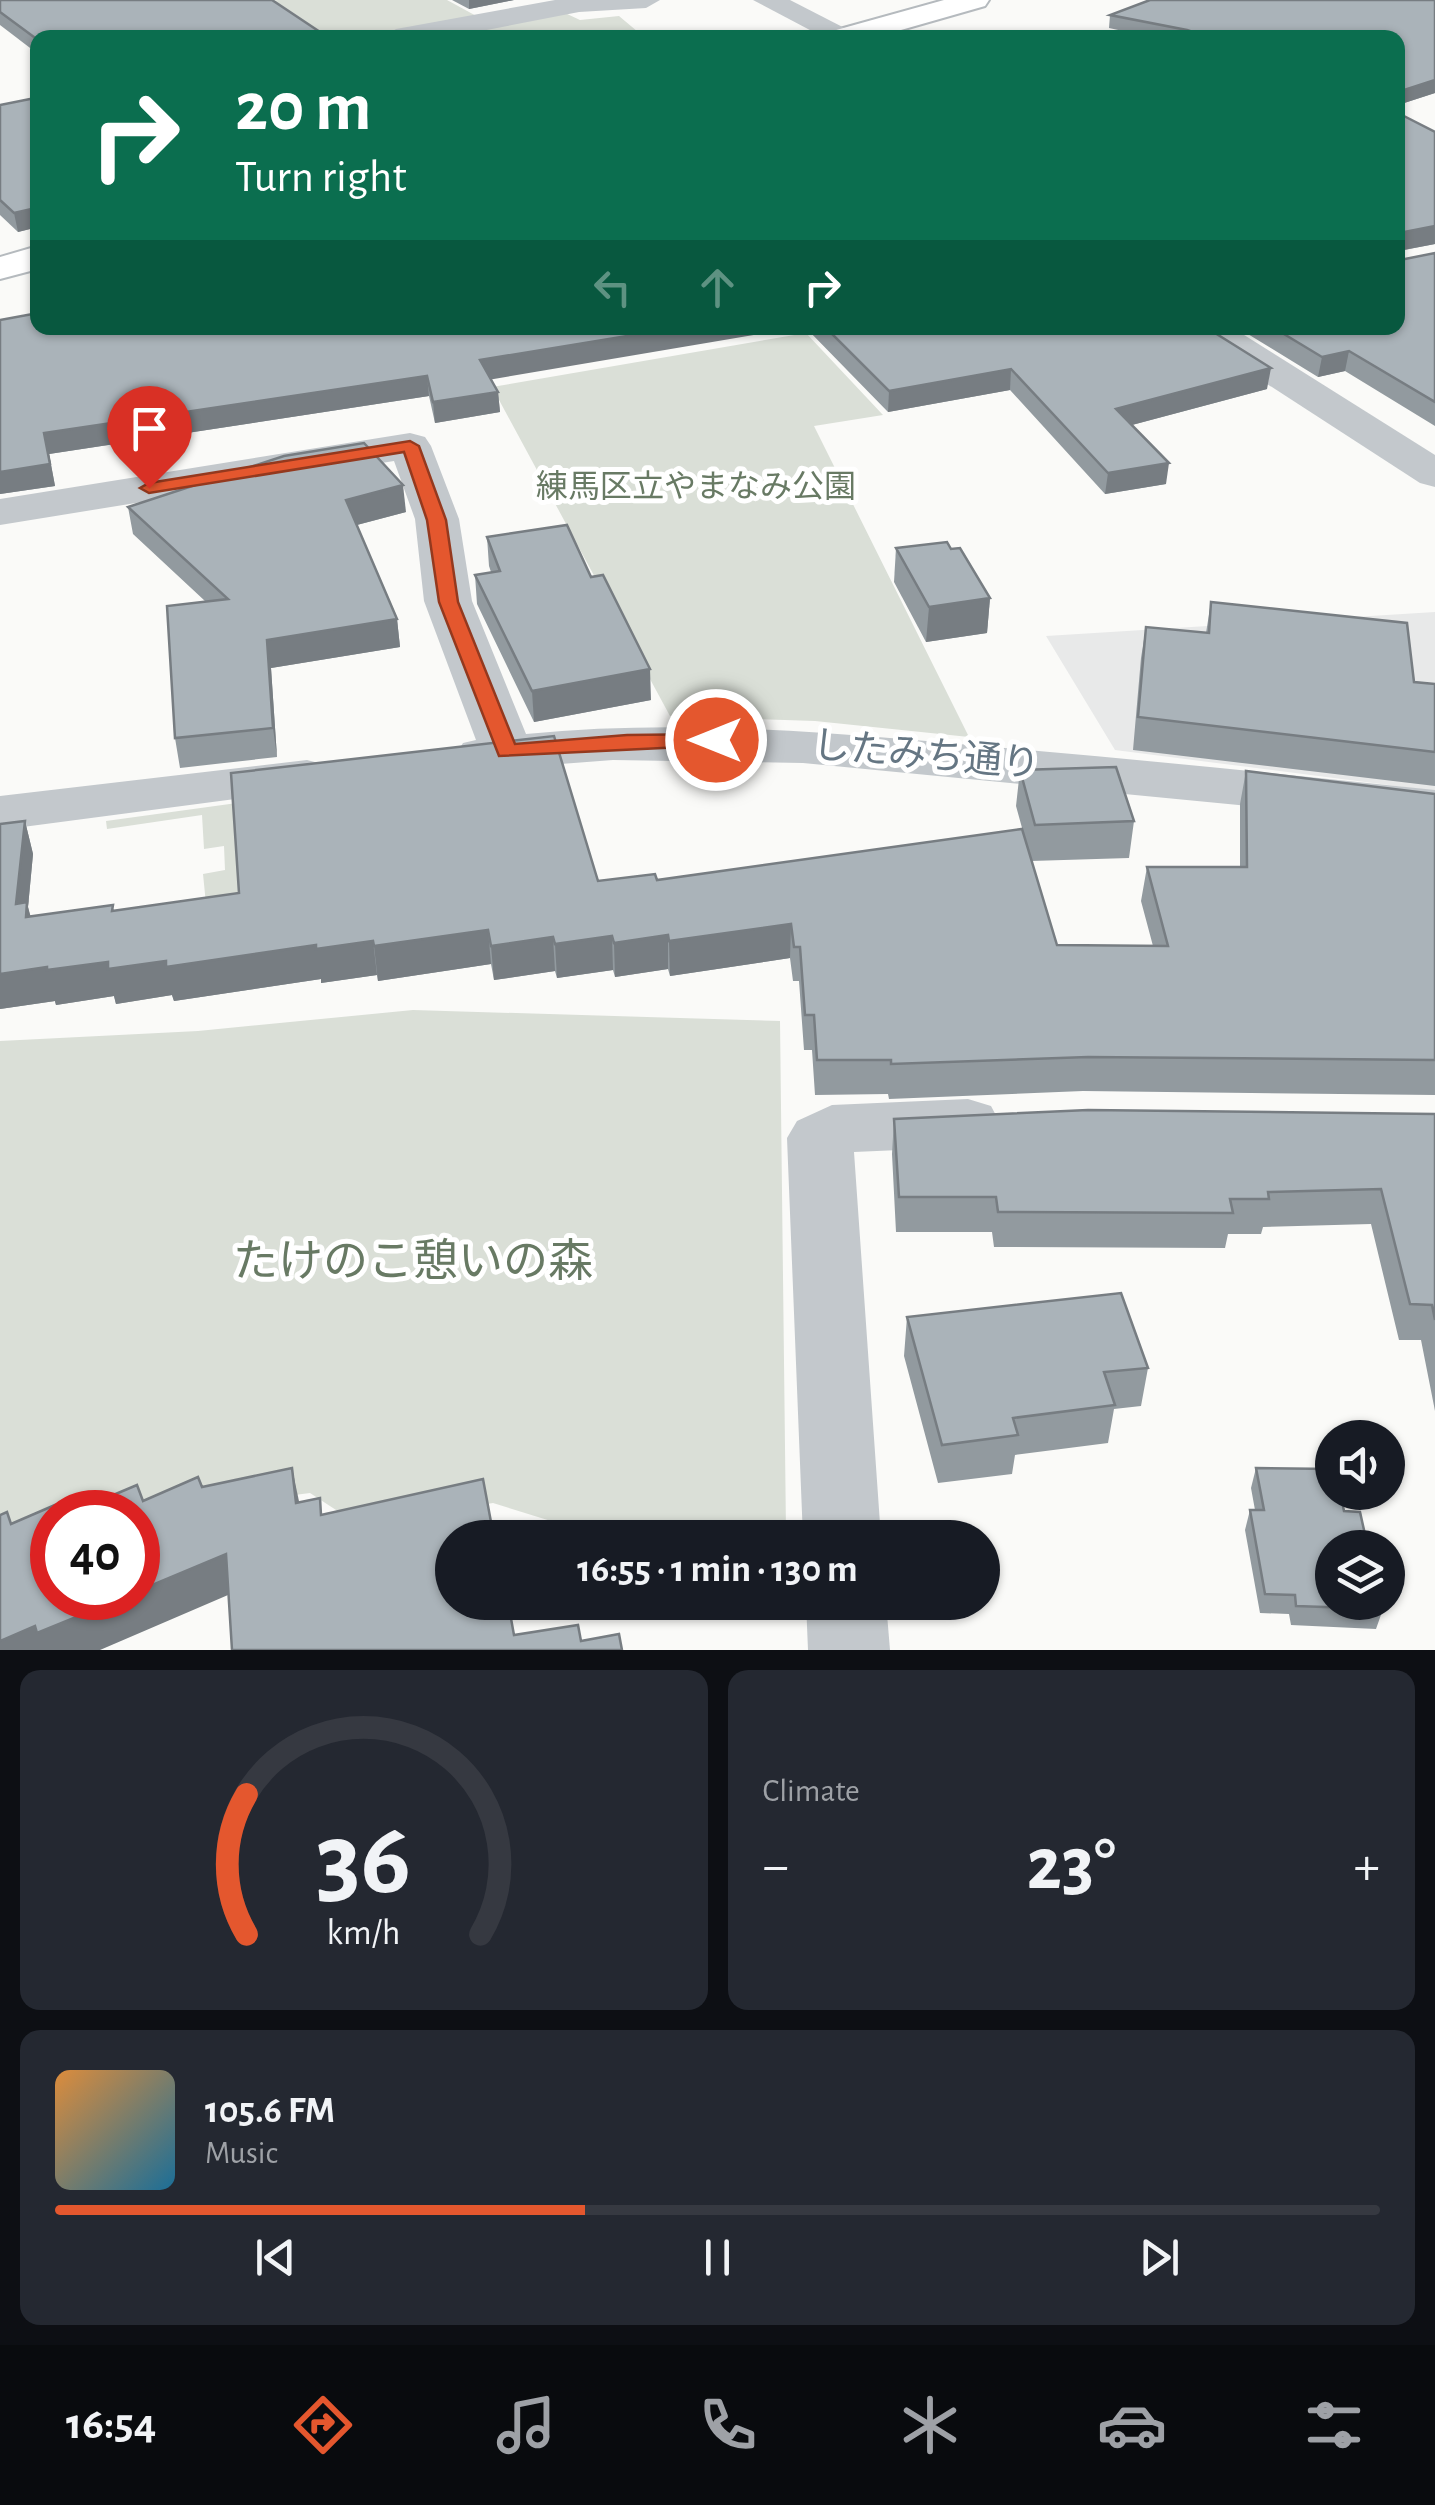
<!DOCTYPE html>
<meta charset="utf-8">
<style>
:root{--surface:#171b24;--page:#242831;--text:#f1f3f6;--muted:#9ea1a6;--line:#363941;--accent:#e4572e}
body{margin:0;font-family:"Alegreya Sans","Noto Sans JP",sans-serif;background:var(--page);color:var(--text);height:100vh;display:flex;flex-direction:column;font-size:38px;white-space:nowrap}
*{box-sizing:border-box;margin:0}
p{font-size:32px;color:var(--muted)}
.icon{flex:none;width:55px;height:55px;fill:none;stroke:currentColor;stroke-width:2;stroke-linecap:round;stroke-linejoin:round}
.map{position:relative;height:1650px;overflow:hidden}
.sheet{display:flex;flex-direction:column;gap:20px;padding:20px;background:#0d0f14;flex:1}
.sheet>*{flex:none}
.hud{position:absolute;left:30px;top:30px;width:1375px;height:305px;border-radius:20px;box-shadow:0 2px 8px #0004;background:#0b6e4f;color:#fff;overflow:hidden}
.controls{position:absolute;left:1315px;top:1420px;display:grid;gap:20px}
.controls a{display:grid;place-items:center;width:90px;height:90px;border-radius:50%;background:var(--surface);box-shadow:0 2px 8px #0004;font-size:50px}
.speed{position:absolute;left:30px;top:1490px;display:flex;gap:20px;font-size:50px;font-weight:700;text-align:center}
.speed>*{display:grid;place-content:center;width:130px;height:130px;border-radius:50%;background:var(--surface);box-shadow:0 2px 8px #0004;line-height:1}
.speed .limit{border:15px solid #d22;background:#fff;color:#111}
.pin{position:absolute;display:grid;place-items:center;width:85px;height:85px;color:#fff;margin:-102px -42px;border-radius:50% 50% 50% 0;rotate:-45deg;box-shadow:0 0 10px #0007}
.pin .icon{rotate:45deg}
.me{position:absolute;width:110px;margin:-55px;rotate:270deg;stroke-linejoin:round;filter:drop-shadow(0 0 8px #0008)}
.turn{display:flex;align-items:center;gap:35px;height:210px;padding:0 40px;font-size:45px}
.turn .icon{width:130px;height:130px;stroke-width:2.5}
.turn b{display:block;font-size:70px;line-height:85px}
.lanes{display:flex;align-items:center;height:95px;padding:0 40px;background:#0003;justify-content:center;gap:50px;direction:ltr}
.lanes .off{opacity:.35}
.big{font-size:75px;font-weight:700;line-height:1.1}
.sheet .card{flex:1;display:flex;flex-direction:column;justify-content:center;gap:15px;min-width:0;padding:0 35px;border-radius:20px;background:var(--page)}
.sheet .dial{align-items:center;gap:0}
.dial svg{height:260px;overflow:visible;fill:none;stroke:var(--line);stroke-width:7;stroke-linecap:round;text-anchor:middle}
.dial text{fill:var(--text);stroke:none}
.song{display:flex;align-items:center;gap:30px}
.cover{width:120px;height:120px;border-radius:15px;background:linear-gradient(135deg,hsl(30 70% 55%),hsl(200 70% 35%))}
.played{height:10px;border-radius:5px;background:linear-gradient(90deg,var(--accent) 40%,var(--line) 40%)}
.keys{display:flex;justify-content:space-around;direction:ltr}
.heat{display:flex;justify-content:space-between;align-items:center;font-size:55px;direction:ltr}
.sheet .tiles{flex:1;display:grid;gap:20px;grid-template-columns:1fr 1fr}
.card:last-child{grid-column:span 2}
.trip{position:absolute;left:435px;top:1520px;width:565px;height:100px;border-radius:50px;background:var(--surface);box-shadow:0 2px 8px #0004;font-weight:700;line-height:100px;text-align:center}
.dock{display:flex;height:160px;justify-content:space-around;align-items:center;background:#090b0e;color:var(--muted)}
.dock .icon{width:70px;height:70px}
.dock .active{color:var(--accent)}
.dock b{font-size:45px;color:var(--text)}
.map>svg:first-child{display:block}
.built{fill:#e8e9e9}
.green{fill:#dadfd7}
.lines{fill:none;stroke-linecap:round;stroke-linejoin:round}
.major-casing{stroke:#b5babe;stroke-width:4}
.minor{fill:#c3c8cc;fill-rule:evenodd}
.major{fill:#fff;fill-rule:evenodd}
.wall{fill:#929a9f}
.shaded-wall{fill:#777d82}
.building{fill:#aab3b9;stroke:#777d82;stroke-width:2.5}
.route{fill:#e4572e;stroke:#94391e;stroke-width:2.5}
.labels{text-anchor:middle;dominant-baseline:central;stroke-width:10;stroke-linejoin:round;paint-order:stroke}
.far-park-label{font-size:32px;fill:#687a64;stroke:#fff}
.street-label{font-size:38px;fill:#657683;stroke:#fff}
.near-park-label{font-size:45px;fill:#687a64;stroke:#fff}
</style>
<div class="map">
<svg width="1435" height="1650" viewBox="0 0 1435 1650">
<rect width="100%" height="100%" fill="#fafaf8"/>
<path class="built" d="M1435,612V791L1115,750L1046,636Z"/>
<g class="green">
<path d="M278,0H447L480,18L371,37H282L241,7Z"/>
<path d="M565,13L580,20L619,16L644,37L433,38Z"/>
<path d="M806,333L883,415L814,426L969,737L815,721L670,716L492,387Z"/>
<path d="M237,803L243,918L206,904L203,874L225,870L224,846L204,849L202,815L107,829L106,821Z"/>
<path d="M413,1010L780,1021L786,1531L596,1535L493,1503L359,1525L310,1493L138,1515L52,1512L0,1533V1041L198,1031Z"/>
</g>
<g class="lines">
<g class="major-casing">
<g id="major">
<path d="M944,0H989L985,6L873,38H825L829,32Z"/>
<path d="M38,246V269L0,279V257Z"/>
</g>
</g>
<g class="minor">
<path d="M555,0H660L646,8L579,12L445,38H382L396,29Z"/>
<path d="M753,0H790L864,38H825Z"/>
<path d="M1188,328H1233L1435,455V487L1420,483L1193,336Z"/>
<path d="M410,433L425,437L431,446L459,519L472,601L526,734C678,719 830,732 981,746C1133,759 1284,774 1435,790V824L803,763L613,760L482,770L463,765L456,754L463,743L476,740L424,601L415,519L394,461L0,525V499Z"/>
<path d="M307,760L326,765L334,776L326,787L0,830V796Z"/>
<path d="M968,1099L991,1106L1000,1123L991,1140L968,1147L854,1152L881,1538H803L787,1138L797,1121L832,1105Z"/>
<path d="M806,1602H886L890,1650H808Z"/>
</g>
<use href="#major" class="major"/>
</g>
<g class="wall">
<path d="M0,0L38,38V54L0,25Z"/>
<path d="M452,0H514L469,9Z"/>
<path d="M1150,0H1435V93L1398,105V38H1155L1109,28L1110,15Z"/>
<path d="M38,98V227L18,232L0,215V105Z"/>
<path d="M1398,113L1435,244L1399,251L1400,260L1435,253V426L1345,371L1318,377L1238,328H1398Z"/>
<path d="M38,313L491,379L498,392L500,412L435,423L429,396L49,454L55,486L0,494Z"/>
<path d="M806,328H1207L1267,389L1132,425L1166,484L1105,494L1010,390L888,412Z"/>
<path d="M128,507L406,512L357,525L397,619L400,647L271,668L277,757L180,768L175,738L205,601L133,534Z"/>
<path d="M487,537L651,700L534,722L477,604L475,575L491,572L489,566Z"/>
<path d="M896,548L951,549L990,598L987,633L926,642L894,582Z"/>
<path d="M1211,602L1414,682L1435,684V786L1133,750L1141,658L1146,627L1206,633Z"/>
<path d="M1020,770L1134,821L1129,858L1031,861L1057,945L1153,946L1141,901L1147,867H1240V804L1246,771L1435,794V1095L1083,1091L889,1099L888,1094L815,1095L812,1050H804L799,981H793L790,958L670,976L668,969L615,977L613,970L557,978L555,971L494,980L491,964L378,981L377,975L321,983V979L174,1001L172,995L116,1004L114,996L56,1005L55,1001L0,1009L25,821L33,854L28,907L30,916L598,881L657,880L1027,846L1016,806Z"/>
<path d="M1435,1114V1411L1421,1340H1399L1371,1224L1263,1227L1261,1234H1228L1225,1248L994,1247L992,1232H896L892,1154L894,1119Z"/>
<path d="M907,1317L1148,1368L1141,1406L1114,1409L1108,1443L1015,1455L1012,1474L938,1483L904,1356Z"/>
<path d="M1256,1468L1344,1511L1383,1609L1376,1629L1291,1625L1289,1614L1260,1613L1245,1530L1250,1510H1255L1251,1488Z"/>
</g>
<g class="shaded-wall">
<path d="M469,0H514L469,9Z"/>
<path d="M1435,80V93L1398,105V92Z"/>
<path d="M36,208L38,227L18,232L14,213Z"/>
<path d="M1435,226V244L1398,251L1399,233Z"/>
<path d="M676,328H795L482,381L480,360Z"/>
<path d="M1349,351L1345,371L1318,377L1322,357Z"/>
<path d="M1271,368L1267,389L1113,430L1116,409Z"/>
<path d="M1011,369L1010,390L888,412L889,391Z"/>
<path d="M427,376L429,396L49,454L55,486L0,494V472L44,433Z"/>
<path d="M498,392L500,412L435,423L433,402Z"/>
<path d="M1169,463L1166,484L1105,494L1108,473Z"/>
<path d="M403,485L406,512L349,527L346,500Z"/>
<path d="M990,598L987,633L926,642L929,607Z"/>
<path d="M397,619L400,647L271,668L277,757L273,728L267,640Z"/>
<path d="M650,669L651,700L534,722L532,691Z"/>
<path d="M25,821L33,854L28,907L36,936L16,904Z"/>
<path d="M791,924L790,958L670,976L669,941Z"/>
<path d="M488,930L491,964L378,981L374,946Z"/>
<path d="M668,935V969L615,977L614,943Z"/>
<path d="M612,936L613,970L557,978L555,944Z"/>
<path d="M553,937L555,971L494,980L491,946Z"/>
<path d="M373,941L377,975L321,983V979L174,1001L172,995L116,1004L114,996L56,1005L55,1001L0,1009V974L47,967L108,962L166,961L316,945Z"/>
<path d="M292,1468L300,1506L296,1503Z"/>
<path d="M226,1554L235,1592L100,1650H0V1641L35,1626L123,1598H138V1591Z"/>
</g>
<g class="building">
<path d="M0,0H272L329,38H38V40L0,12Z"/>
<path d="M1150,0H1435V80L1398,92V38H1211L1187,30L1110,15Z"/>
<path d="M35,98H38V213L36,208L14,213L0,200V105Z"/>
<path d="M1398,113L1435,132V226L1399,233L1400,260L1435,253V402L1349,351L1322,357L1274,328H1398Z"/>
<path d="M38,313V328H676L480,360L498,392L433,402L427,376L44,433L50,464L0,472V320Z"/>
<path d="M826,328H1207L1271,368L1116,409L1169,463L1108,473L1011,369L889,391Z"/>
<path d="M364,443L403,485L346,500L397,619L267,640L273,728L175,738L167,606L228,599L128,507L284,456Z"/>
<path d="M567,525L591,577L603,575L650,669L532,691L475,575L500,571L487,537Z"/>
<path d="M947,542L951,549L960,548L990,598L929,607L896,548Z"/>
<path d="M1211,602L1407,623L1414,682L1435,684V752L1138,717L1146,627L1209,633Z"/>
<path d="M554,736L598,881L655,874L657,880L1022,829L1057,945L1168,946L1147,867H1247L1246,771L1435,794V1060L1088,1057L891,1064V1060H817L814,1015H805L800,947H794L791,924L669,941L668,935L614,943L612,936L555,944L553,937L491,946L488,930L374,946L373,941L316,949V945L166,967V961L108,969V962L47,970V967L0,974V824L25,821L16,904L27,902L26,917L113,905L112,911L239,893L231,773Z"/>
<path d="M1116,767L1134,821L1035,825L1020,770Z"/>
<path d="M1088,1110L1435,1114V1320L1432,1305L1410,1304L1381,1189L1268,1192L1269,1199H1230L1233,1213L998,1212L996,1197H899L894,1119Z"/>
<path d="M1121,1293L1148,1368L1104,1372L1115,1405L1013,1418L1018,1435L942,1445L907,1317Z"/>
<path d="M292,1468L296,1503L320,1498L321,1515L483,1479L494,1538H452V1602H508L514,1635L578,1625L581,1641L619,1634L622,1650H232L226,1554L138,1591V1512H73L137,1485L143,1501L198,1477L202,1487Z"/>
<path d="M1256,1468L1332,1469V1492H1340L1344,1511L1360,1512L1368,1548H1332V1602H1381L1383,1609L1296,1606L1295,1595L1265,1594L1250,1510H1264Z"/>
<path d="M55,1505L58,1512H52V1598H123L37,1633L35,1626L0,1641V1515L7,1512L11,1524Z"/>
</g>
<path class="route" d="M410,441L419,446L446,520L458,602L515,744L627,735L716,734L727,740L724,745L499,756L439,602L427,520L404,452L149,493L140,488L149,483Z"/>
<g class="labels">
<g class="far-park-label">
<text x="696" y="487">練馬区立やまなみ公園</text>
</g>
<g class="street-label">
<text transform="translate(926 756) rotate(5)">したみち通り</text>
</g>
<g class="near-park-label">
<text x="413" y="1262">たけのこ憩いの森</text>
</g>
</g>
</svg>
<div class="controls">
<a><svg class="icon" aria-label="sound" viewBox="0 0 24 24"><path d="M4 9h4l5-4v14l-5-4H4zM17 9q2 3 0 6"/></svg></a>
<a><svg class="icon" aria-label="layers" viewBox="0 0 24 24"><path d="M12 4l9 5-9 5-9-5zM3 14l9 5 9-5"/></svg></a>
</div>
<div class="speed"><div class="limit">40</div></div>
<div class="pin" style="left:149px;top:488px;background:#d93025"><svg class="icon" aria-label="arrive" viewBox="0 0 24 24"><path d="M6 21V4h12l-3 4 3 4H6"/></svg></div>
<svg class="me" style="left:716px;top:740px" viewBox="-20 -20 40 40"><circle r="17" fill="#e4572e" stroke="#fff" stroke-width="3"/><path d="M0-11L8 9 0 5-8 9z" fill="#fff"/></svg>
<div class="trip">16:55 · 1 min · 130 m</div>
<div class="hud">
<div class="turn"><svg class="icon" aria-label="right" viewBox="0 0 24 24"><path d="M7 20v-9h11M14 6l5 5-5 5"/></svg><div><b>20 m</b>Turn right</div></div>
<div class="lanes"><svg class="icon off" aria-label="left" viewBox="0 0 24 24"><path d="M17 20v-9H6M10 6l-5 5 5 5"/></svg><svg class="icon off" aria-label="ahead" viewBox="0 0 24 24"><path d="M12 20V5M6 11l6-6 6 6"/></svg><svg class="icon" aria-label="right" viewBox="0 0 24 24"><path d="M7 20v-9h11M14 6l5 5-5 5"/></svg></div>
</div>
</div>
<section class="sheet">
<div class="tiles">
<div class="card dial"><svg viewBox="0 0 100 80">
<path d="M14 69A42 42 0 1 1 86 69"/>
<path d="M14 69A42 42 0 0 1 14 26" stroke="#e4572e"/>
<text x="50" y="56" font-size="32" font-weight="700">36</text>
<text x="50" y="72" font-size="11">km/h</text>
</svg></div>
<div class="card"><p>Climate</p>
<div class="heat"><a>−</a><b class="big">23°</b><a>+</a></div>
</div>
<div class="card">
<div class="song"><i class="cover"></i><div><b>105.6 FM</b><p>Music</p></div></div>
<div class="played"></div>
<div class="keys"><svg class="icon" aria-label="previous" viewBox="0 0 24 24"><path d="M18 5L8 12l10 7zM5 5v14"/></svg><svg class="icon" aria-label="pause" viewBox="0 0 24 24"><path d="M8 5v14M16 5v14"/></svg><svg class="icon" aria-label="next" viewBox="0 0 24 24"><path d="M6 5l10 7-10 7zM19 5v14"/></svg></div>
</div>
</div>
</section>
<nav class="dock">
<b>16:54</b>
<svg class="icon active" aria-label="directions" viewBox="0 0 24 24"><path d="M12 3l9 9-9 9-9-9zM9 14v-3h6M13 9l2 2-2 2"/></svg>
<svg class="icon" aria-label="music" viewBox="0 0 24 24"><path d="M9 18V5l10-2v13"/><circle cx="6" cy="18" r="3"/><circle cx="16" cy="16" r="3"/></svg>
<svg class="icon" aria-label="phone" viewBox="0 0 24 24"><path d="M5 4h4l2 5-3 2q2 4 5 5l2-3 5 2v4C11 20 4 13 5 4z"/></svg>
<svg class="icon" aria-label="climate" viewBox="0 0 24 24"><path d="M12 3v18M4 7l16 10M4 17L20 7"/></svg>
<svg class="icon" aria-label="car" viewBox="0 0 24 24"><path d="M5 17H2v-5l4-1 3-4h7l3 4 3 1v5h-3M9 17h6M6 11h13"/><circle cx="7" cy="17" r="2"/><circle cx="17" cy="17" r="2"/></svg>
<svg class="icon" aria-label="filters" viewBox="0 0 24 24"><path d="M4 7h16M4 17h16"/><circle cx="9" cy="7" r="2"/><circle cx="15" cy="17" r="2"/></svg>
</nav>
